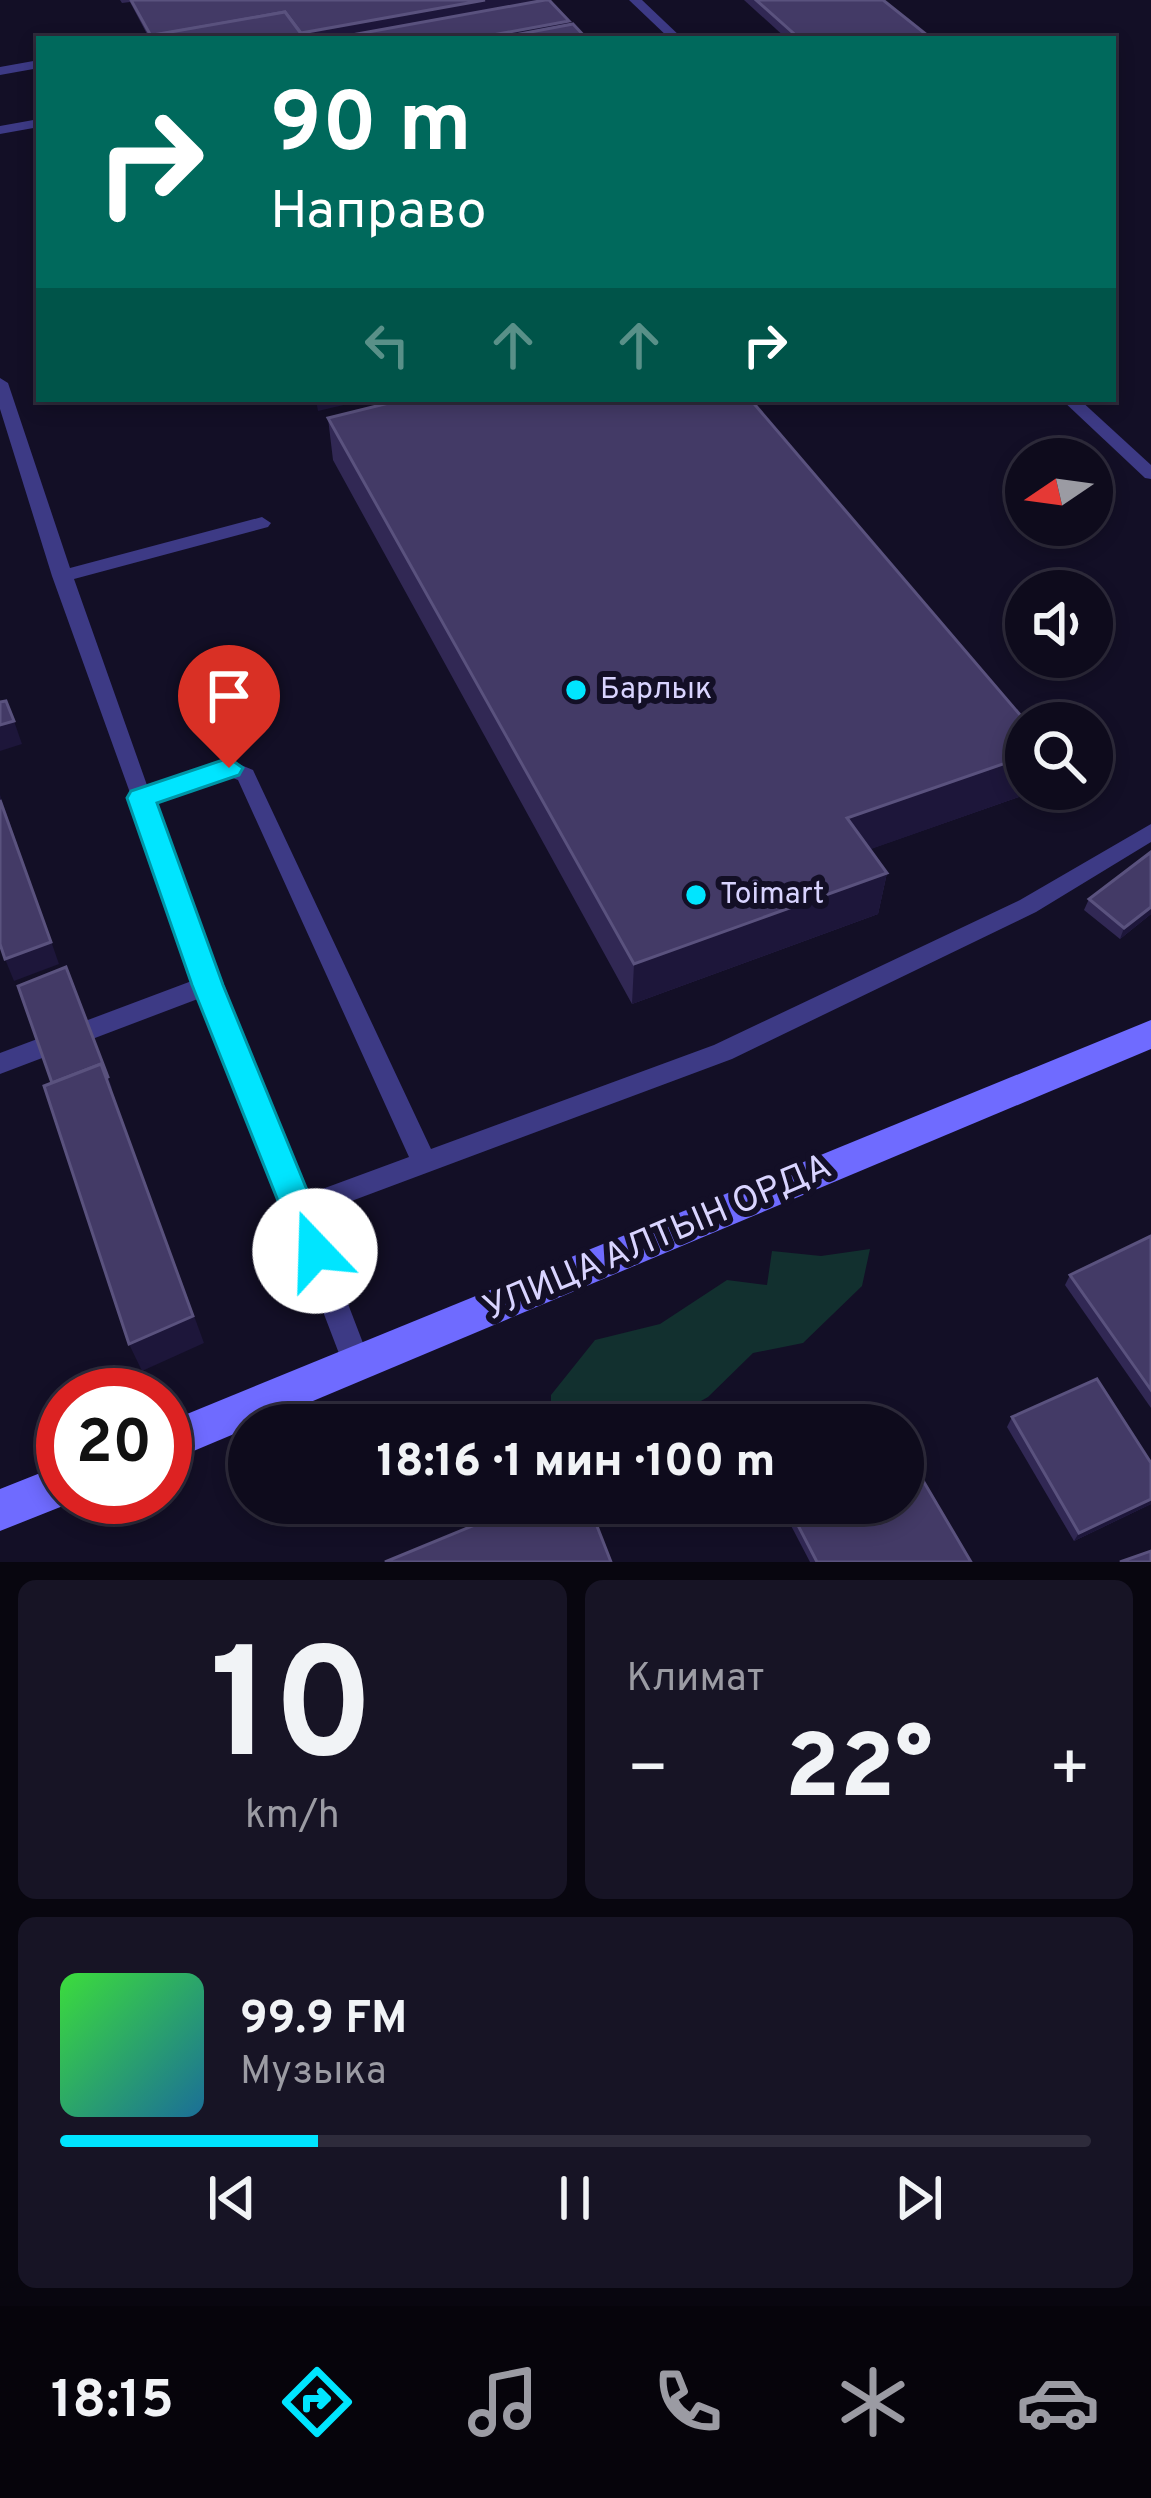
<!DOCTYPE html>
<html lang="ru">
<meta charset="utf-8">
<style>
:root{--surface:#0e0b1c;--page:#171425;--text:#f1f3f6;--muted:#9b9ba3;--line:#2e2b3b;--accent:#00e5ff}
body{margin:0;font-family:Overpass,sans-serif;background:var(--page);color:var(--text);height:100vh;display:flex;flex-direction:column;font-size:45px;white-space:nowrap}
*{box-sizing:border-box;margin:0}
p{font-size:39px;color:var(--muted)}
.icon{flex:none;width:66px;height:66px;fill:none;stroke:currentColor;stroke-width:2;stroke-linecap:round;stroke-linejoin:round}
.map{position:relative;height:1562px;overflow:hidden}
.drawer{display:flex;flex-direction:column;gap:18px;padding:18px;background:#08060f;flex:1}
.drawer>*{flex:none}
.guide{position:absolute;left:36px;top:36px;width:1080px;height:366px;border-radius:0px;box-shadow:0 6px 18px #0003,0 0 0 3px var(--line);background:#00695c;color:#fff;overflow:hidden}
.needle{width:78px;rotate:257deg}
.fabs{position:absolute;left:1005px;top:438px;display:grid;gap:24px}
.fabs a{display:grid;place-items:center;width:108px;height:108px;border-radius:50%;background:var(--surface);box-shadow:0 6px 18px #0003,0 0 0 3px var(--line);font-size:60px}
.speed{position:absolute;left:36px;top:1368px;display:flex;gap:24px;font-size:60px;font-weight:700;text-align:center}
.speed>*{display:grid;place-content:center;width:156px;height:156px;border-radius:50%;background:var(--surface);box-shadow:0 6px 18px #0003,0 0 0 3px var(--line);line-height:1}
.speed .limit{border:18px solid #d22;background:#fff;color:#111}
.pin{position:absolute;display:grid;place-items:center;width:102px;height:102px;color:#fff;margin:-123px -51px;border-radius:50% 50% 50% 0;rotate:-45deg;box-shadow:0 0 12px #0007}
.pin .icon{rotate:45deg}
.me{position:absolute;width:132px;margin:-66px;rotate:339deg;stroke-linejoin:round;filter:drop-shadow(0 0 9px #0008)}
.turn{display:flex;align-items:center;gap:42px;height:252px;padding:0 36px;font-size:54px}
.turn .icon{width:156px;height:156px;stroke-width:2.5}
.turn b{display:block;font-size:84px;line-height:102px}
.lanes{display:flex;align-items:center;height:114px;padding:0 36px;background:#0003;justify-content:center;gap:60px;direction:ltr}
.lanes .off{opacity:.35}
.big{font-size:90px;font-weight:800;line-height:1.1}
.drawer .widget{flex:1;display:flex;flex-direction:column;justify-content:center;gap:18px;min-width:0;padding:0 42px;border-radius:18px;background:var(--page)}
.drawer .dial{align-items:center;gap:0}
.dial b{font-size:156px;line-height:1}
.song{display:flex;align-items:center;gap:36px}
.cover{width:144px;height:144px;border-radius:18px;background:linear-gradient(135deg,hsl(120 70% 55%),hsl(200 70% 35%))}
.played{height:12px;border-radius:6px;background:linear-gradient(90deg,var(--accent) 25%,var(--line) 25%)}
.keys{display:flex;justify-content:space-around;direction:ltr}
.heat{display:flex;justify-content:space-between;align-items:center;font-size:66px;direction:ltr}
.drawer .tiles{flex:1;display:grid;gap:18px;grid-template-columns:1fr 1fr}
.widget:last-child{grid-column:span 2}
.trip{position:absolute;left:228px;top:1404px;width:696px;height:120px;border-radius:60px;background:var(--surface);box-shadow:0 6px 18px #0003,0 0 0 3px var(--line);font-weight:800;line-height:120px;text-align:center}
.dock{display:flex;height:192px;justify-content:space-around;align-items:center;background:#06040b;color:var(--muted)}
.dock .icon{width:84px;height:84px}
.dock .selected{color:var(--accent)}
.dock b{font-size:54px;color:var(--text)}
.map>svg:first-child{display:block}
.green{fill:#12302f}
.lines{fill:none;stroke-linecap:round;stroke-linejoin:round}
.lane{fill:#3d3a85;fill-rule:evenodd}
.secondary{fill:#6f6bff;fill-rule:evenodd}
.wall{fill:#312854}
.shaded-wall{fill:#1d163a}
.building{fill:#433a66;stroke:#5a527e;stroke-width:3}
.route{fill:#00e5ff;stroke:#0095a6;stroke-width:3}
.poi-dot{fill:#00e5ff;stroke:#130f26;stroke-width:4.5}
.labels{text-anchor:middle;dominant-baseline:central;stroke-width:12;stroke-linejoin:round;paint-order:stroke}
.poi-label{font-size:30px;fill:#d9d4ff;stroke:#130f26;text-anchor:start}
.near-street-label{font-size:36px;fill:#d9d4ff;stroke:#130f26}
</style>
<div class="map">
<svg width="1151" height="1562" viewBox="0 0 1151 1562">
<rect width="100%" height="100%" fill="#130f26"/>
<path class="green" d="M870,1249L862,1286L803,1343L753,1353L708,1397L658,1425H551V1395L595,1340L660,1324L727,1280L767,1285L772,1251L821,1256Z"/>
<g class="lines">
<g class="lane">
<path d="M629,0H642L683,39H670Z"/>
<path d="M39,60V68L0,75V67Z"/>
<path d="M39,119V127L0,134V126Z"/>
<path d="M0,378L8,383L70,568L262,517L271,523L268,527L74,579L148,788L229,760L253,770L431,1149L714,1045L1020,900L1151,824V842L1036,912L732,1059L314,1215L371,1364L367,1374L357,1377L347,1374L343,1364L203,997L0,1074V1053L197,979L52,576L0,409ZM228,776L238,780L409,1157L306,1195L153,802Z"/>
<path d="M1061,399H1079L1151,465V479L1145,478Z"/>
</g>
<g class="secondary">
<path d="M1151,1020V1049L165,1463V1423Z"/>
<path d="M63,1464V1497L78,1500L0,1531V1489Z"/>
</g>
</g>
<g class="wall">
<path d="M120,0H542L335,38L148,36L130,2L122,3Z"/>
<path d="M744,0H883L932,39H787Z"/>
<path d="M328,418L1026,789H1036V791L870,849L887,873L878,914L632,1004L333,460Z"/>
<path d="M1151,852V914L1120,939L1084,910L1089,899Z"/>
<path d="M1151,1236V1408L1065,1285L1070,1275Z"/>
<path d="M1012,1417L1151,1463V1504L1074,1541L1007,1427Z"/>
<path d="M789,1508L971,1562H810L786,1516Z"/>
</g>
<g class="shaded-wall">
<path d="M485,0H542L327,39H268Z"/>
<path d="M569,21V39H471Z"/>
<path d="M369,399L318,411L316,400Z"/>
<path d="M14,721L22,744L0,751V725Z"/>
<path d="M1026,756V789H1036V791L840,860L847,818Z"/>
<path d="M0,795L59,964L14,981L5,959Z"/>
<path d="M887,873L878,914L632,1004L634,964Z"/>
<path d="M1151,907V914L1120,939L1124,928Z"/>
<path d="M108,1077L112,1088L111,1089L204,1343L142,1371L129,1344L62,1108Z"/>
<path d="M1151,1499V1504L1074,1541L1079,1533Z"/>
</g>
<g class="building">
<path d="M131,0H485L301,33L285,12L151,36Z"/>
<path d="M545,0H549L569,21L471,39L335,38Z"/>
<path d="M756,0H883L932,39H800Z"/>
<path d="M285,12L305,39H143L142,37Z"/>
<path d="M573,24L587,39H493Z"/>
<path d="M405,399H750L1027,723L1026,756L847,818L887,873L634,964L328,418Z"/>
<path d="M6,701L14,721L0,725V702Z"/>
<path d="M0,800L51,942L5,959L0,944Z"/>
<path d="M1151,852V907L1124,928L1089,899Z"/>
<path d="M66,967L108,1077L106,1078L101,1064L52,1083L18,986Z"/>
<path d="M101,1064L193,1316L129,1344L44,1086Z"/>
<path d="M1151,1236V1390L1070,1275Z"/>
<path d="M1097,1379L1151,1463V1499L1079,1533L1012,1417Z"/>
<path d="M905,1450L971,1562H817L789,1508L798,1503H903V1451Z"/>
<path d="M528,1503H588L611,1562H385Z"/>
<path d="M1151,1551V1562H1120Z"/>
</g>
<path class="route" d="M229,758L243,768L239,775L157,803L223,985L332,1251L327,1263L315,1267L303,1263L298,1251L192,985L127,798L131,791Z"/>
<g class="poi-dot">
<circle cx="576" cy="690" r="12"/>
<circle cx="696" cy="895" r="12"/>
</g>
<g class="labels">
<g class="poi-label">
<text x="600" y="690">Барлык</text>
<text x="720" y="895">Toimart</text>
</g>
<g class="near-street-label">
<text transform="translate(658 1239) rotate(-23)">УЛИЦА АЛТЫН ОРДА</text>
</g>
</g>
</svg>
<div class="fabs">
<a><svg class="needle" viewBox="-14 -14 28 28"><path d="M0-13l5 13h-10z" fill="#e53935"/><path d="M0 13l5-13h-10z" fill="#9b9ba3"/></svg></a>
<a><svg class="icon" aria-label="sound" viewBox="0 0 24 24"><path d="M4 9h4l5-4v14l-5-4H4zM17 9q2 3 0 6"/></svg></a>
<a><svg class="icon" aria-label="search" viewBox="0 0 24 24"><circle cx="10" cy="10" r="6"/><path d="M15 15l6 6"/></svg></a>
</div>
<div class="speed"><div class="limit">20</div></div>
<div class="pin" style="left:229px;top:768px;background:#d93025"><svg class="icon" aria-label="arrive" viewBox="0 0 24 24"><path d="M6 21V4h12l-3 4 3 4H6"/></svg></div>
<svg class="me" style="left:315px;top:1251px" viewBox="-20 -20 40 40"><circle r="19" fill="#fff"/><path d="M0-13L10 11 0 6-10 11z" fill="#00e5ff"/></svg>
<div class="trip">18:16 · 1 мин · 100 m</div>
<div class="guide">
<div class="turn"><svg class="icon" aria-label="right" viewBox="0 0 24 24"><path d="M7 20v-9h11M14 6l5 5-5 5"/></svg><div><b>90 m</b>Направо</div></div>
<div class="lanes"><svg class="icon off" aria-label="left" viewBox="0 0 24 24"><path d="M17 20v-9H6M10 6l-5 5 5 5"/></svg><svg class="icon off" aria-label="ahead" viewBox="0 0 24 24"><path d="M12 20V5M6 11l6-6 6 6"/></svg><svg class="icon off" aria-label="ahead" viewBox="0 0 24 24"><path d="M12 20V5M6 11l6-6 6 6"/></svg><svg class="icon" aria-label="right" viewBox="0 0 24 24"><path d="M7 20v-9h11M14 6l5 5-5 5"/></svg></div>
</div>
</div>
<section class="drawer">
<div class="tiles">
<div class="widget dial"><b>10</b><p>km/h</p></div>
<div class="widget"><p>Климат</p>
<div class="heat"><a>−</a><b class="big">22°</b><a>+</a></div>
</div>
<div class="widget">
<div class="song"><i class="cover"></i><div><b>99.9 FM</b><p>Музыка</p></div></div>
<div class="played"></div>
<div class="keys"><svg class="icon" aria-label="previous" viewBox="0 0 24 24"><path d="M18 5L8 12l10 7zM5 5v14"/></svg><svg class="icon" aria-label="pause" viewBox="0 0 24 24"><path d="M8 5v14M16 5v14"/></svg><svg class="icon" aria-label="next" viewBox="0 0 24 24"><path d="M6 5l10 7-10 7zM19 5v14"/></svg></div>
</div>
</div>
</section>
<nav class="dock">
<b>18:15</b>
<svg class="icon selected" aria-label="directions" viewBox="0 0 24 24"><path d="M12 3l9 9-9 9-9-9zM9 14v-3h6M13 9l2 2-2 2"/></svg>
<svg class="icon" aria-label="music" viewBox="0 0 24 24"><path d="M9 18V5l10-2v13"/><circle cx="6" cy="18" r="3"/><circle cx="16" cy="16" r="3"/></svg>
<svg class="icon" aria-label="phone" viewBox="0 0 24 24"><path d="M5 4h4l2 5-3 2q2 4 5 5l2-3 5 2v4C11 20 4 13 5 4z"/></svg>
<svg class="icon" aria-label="climate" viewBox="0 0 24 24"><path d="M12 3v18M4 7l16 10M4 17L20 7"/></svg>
<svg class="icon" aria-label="car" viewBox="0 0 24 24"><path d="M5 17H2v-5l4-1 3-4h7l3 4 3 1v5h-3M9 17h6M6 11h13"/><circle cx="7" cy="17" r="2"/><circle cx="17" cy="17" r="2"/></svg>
</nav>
